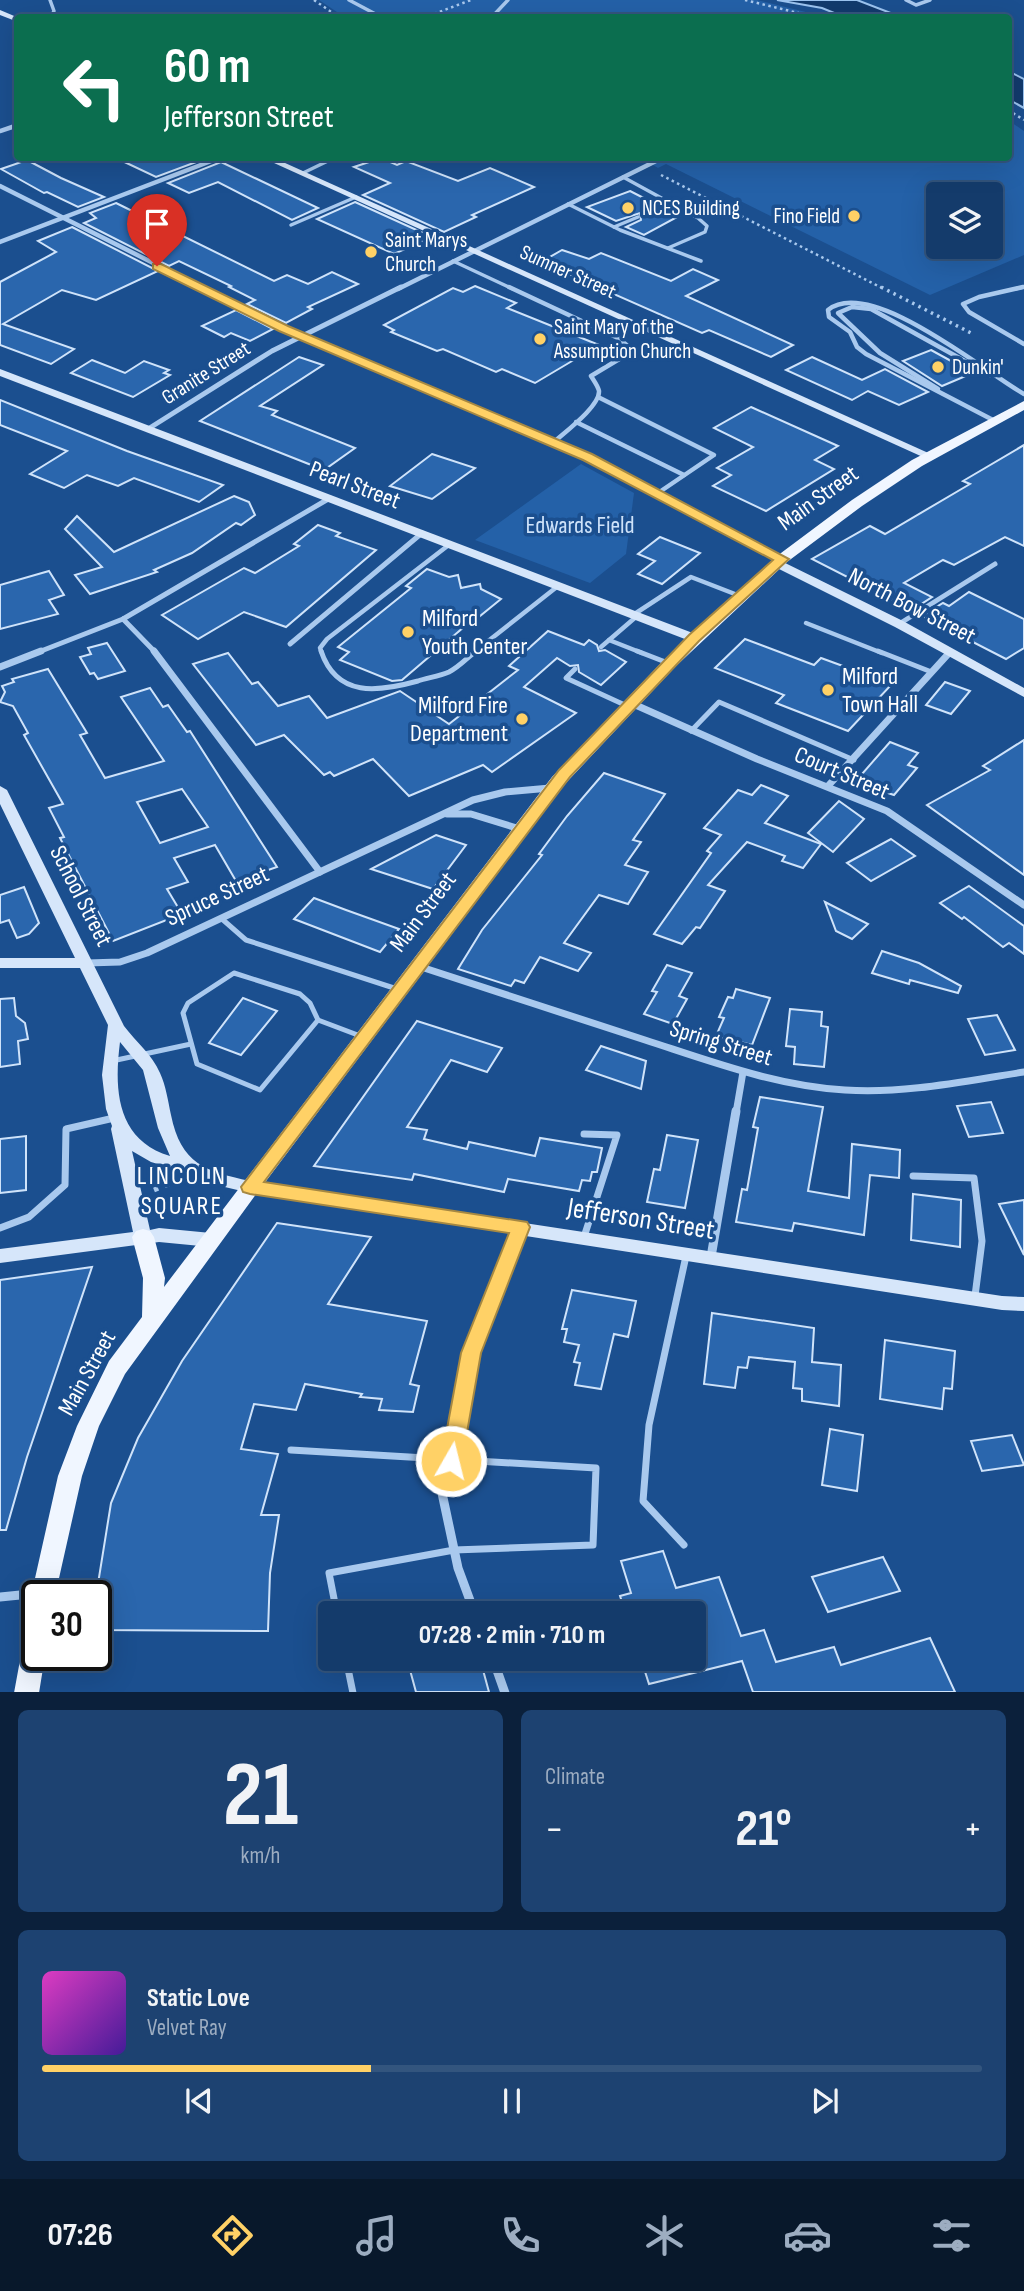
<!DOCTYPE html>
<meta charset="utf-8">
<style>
:root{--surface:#143b6b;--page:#1d4271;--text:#f1f3f6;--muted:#9dadc1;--line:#33557e;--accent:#ffd166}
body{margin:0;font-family:"Sofia Sans Condensed",sans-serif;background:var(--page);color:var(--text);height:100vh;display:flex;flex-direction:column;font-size:26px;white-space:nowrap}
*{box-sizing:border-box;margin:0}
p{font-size:23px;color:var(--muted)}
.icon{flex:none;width:38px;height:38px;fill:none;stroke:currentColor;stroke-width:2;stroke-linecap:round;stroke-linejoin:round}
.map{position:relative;height:1692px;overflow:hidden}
.side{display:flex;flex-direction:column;gap:18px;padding:18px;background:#0b203b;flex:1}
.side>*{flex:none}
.banner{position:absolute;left:14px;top:14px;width:998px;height:147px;border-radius:7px;box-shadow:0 7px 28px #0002,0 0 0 2px var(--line);background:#0b6e4f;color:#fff;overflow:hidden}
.tools{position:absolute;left:926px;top:182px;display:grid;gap:14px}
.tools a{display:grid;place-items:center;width:77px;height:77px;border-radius:7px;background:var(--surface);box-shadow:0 7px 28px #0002,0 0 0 2px var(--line);font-size:35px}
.speed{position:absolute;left:21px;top:1580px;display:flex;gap:14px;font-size:35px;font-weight:700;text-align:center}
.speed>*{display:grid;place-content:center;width:91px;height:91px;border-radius:50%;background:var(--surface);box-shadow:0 7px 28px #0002,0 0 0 2px var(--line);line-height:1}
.speed .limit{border:4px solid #111;border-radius:10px;background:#fff;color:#111}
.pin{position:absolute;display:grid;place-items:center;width:60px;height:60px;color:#fff;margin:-72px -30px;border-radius:50% 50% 50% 0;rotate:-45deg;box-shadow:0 0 7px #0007}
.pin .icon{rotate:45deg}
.me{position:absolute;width:77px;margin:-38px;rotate:8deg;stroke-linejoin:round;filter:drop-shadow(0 0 5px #0008)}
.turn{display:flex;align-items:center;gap:24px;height:147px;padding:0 35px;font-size:32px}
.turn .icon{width:91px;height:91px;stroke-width:2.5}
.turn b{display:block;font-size:49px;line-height:60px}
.big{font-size:52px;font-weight:700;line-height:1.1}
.side .card{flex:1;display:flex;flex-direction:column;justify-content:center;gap:10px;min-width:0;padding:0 24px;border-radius:10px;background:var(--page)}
.side .dial{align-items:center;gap:0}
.dial b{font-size:91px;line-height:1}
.song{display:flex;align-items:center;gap:21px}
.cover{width:84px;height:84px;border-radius:10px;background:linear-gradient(135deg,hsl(310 70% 55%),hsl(260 70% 35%))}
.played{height:7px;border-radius:4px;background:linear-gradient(90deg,var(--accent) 35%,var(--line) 35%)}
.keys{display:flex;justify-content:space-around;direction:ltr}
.heat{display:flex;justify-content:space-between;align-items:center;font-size:38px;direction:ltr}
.side .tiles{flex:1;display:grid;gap:18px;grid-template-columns:1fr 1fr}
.card:last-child{grid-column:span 2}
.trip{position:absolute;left:318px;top:1601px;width:388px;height:70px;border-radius:7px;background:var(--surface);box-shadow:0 7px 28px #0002,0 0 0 2px var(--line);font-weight:700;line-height:70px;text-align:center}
.tabs{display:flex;height:112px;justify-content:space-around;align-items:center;background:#08182b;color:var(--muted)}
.tabs .icon{width:49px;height:49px}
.tabs .selected{color:var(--accent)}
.tabs b{font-size:32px;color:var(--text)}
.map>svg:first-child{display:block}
.green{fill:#2461a8;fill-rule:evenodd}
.water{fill:#123a6d;stroke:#9cc4f0;stroke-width:2}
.building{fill:#2a66ad;stroke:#cfe3fa;stroke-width:2;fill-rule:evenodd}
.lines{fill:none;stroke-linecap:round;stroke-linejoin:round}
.path-far2{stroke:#a9c9ee;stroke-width:2.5;stroke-dasharray:2.5 3.5;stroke-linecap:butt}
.path-far1{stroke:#a9c9ee;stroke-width:3.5;stroke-dasharray:2.5 4.5;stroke-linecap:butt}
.path{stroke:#a9c9ee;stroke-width:5;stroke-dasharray:4.5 7;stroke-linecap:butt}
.lane-far3{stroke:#a9c9ee;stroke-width:3.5}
.lane-far2{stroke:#a9c9ee;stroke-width:4.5}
.lane-far1{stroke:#a9c9ee;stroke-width:5}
.lane{stroke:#a9c9ee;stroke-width:7}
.street-far3{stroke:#a9c9ee;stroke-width:4.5}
.street-far2{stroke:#a9c9ee;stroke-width:5}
.street-far1{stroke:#a9c9ee;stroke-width:7}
.street{stroke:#a9c9ee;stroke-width:9}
.secondary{fill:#d6e6fa;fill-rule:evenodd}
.primary{fill:#f0f6ff;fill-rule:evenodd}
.route{fill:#ffd166;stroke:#a68842;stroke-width:2}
.poi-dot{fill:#ffd166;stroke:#1b4f8f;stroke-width:2.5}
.labels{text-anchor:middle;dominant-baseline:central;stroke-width:7;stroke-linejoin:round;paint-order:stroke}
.far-poi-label{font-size:21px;fill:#fff;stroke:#1b4f8f;text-anchor:start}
.far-street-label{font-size:21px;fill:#fff;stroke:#1b4f8f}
.street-label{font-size:24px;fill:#fff;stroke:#1b4f8f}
.park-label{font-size:24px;fill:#cfe3fa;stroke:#1b4f8f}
.poi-label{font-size:24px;fill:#fff;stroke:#1b4f8f;text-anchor:start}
.neighbourhood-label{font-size:26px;letter-spacing:2px;fill:#fff;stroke:#1b4f8f}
.near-street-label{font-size:28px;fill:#fff;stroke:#1b4f8f}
</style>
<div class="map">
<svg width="1024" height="1693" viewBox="0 0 1024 1693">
<rect width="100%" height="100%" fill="#1b4f8f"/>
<g class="green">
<path d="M319,0H757L826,17L346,18Z"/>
<path d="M1008,120L1024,131V255L930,295L666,164L658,168L641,158H1008ZM938,194H990V247H938Z"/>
<path d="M581,464L634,493L626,554L590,583L475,540Z"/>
</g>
<g class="water">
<path d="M777,0H857L901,17H844L822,8Z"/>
<path d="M1008,71L1024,79V108L1008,99Z"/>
</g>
<g class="building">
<path d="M116,158H207L156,177Z"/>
<path d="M381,158L397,165L406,161L458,181L490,168L534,187L472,215L476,217L444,232L363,195L390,183L354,167Z"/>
<path d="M27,160L61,178L104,197L78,207L47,192L44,193L1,169Z"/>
<path d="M221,162L257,179L318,208L292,220L218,182L189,193L168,183Z"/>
<path d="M630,191L679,216L644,235L626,227L641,220L640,213L616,221L587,207Z"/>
<path d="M355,202L432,237L394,254L317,219Z"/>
<path d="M116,203L274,281L287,275L308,284L332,272L358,284L308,307L312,309L286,323L247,304L255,300L229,287L231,286L179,261L169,266L84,223L96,218L90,213Z"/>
<path d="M72,227L158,271L96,300L62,290L3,324L74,349L51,364L0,345V282L56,252L38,241Z"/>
<path d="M562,250L589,259L601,253L671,281L693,269L718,280L686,296L793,345L771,357L709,330L702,333L541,262Z"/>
<path d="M475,286L516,303L507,308L599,345L535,383L502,369L496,372L443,349L437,351L391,332L394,330L384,325L453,288L463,292Z"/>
<path d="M236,310L273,329L250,341L231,333L224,337L202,326Z"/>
<path d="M931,350L973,373L942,386L903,361Z"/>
<path d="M299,357L323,365L260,406L277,411L272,415L355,448L324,470L200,421Z"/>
<path d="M812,357L862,380L885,369L928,392L899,405L868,391L852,400L786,370Z"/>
<path d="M92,360L125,373L144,361L169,370L164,373L170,375L133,397L71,373Z"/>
<path d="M0,400L127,451L223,485L199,502L134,478L118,486L87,475L64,488L30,474L67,451L0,425Z"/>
<path d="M751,407L838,446L815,460L834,469L766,511L713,486L731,475L717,468L753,447L714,428Z"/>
<path d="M1024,445V546L1005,537L954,565L943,560L904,583L932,597L912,610L812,559L870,526L885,534L970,484L963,481Z"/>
<path d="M432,454L475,468L432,499L390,486Z"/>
<path d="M234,496L249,502L255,515L241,525L236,523L192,553L154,570L157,572L90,594L75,575L102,567L65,529L77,516L114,552Z"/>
<path d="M318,525L340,533L336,536L376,550L286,627L244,612L198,639L162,615L244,568L255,573L299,546L294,544Z"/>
<path d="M660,537L700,553L662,584L638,574L655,561L638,554Z"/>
<path d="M427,569L449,577L458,575L461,588L480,584L481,589L501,599L480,616L478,615L402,680L392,681L340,660L349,652L338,647L411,588L406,586Z"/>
<path d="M49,571L64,595L49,600L58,614L0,629V585Z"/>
<path d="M969,592L1024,619V648L1006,659L922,616L943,603L949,606Z"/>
<path d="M548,631L584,645L589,640L597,645L599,651L605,650L626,662L601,685L579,672L578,665L570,666L557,658L524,687L576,713L492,772L483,765L409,796L373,759L334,776L330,772L324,775L284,735L256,745L193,664L228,653L252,684L258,682L278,706L309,696L327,718L400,691L449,724L518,670L509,666Z"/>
<path d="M745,639L814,665L821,658L892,684L848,731L776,703L784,695L715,668Z"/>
<path d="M107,643L125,671L98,679L94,673L90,674L80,657L91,654L88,648Z"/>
<path d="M48,669L87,733L80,735L105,778L164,761L121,697L150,688L163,707L168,705L187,732L190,731L277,867L236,881L215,845L174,858L188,882L167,889L182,914L113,941L60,838L64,837L49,808L63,804L24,735L28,733L13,706L0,702L5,692L2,686L14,682L12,679ZM182,789L208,827L160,843L137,802Z"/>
<path d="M945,682L970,691L951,714L926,705Z"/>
<path d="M1024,740V875L927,805L990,770L983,766Z"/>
<path d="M890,742L918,753L908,765L917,768L894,795L855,782Z"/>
<path d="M604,773L665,794L633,840L641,842L625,865L648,872L628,904L599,895L564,943L591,953L578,971L540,957L524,983L515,980L511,986L458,969L482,930L542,855L539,854L567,816Z"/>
<path d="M761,785L788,796L765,823L821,844L803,868L782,861L785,856L747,842L708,885L725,891L700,928L696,927L682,944L654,934L711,853L707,851L721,835L704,828L738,790L752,795Z"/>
<path d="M839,801L864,819L833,852L808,833Z"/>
<path d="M436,835L466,845L433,889L371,869Z"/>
<path d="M891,839L915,856L871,881L847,863Z"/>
<path d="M969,886L1024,926V954L1009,943L1003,947L964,917L962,919L940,903Z"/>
<path d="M24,887L39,923L29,934L17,938L9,920L0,923V895Z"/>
<path d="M314,898L346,910L399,929L380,952L294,919Z"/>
<path d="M825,902L868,924L852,939L836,931Z"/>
<path d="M882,951L919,963L961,986L958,993L910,980L909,984L872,973Z"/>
<path d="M667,965L692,973L679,996L687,999L673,1024L644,1014L657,992L652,991Z"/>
<path d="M736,989L770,998L752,1045L716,1036L724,1018L719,1017L728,997L733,998Z"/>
<path d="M14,998L16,1016L25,1023L28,1039L18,1041L20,1064L0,1067V999Z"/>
<path d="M243,998L277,1011L241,1055L209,1043Z"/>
<path d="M790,1009L822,1012L821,1026L828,1027L824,1067L794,1064L795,1047L786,1046Z"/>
<path d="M997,1015L1015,1050L985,1055L968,1019Z"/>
<path d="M417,1021L502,1048L487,1072L451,1060L407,1127L427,1130L424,1139L467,1149L469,1142L535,1156L540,1138L602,1148L597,1172H592L590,1181L582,1180L579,1191L508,1179L504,1192L414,1174L412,1180L314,1166Z"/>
<path d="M601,1046L646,1061L641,1089L586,1070Z"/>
<path d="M760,1097L823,1107L808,1191L849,1198L852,1144L900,1150L899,1178L870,1175L864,1235L794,1223L792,1231L736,1222L742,1189L747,1190L758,1128L753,1127Z"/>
<path d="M991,1102L1003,1133L969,1137L957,1106Z"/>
<path d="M667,1135L698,1140L685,1208L647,1202L654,1169L660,1170Z"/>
<path d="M26,1136V1190L0,1193V1139Z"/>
<path d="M913,1194L961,1200L960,1247L911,1240Z"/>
<path d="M1024,1200V1255L999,1204Z"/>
<path d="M277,1223L371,1237L328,1304L427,1321L410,1384L419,1386L413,1412L379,1410L382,1399L360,1397L362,1394L305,1384L296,1410L254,1404L241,1449L278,1454L261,1515H279L270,1573L268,1631L96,1630V1596L111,1503L138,1438L182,1361Z"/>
<path d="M92,1267L27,1457L6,1530H0V1280Z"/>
<path d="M572,1290L636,1301L628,1337L614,1334L601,1389L575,1385L580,1363L574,1362L579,1345L564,1342L567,1329H562Z"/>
<path d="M712,1313L814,1328L812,1362L841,1365L839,1406L802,1401V1389L793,1388L795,1362L749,1357L747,1368L738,1367L735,1388L704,1384Z"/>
<path d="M885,1340L955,1351L952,1389L944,1388L942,1409L880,1399Z"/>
<path d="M830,1429L863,1435L857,1491L822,1485Z"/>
<path d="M1012,1435L1024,1465L982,1471L971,1441Z"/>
<path d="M663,1551L676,1588L719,1577L741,1636L764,1630L776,1662L834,1647L841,1665L930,1638L955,1692H753L742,1661L649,1684L641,1659H695V1614H626L620,1596L631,1593L621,1561Z"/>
<path d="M883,1557L900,1591L828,1612L812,1577Z"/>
<path d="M407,1659H480L489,1692H416Z"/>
</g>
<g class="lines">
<g class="path-far2">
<path d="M314,0L340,18"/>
<path d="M745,0L819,18"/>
<path d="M423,18L471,0"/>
<path d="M1008,110L1024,120"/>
<path d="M661,175L884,289"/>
</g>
<path class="path-far1" d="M881,287L971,333"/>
<path class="path" d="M154,1190L171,1183"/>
<g class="lane-far3">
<path d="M50,0L54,11L50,18"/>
<path d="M349,0L383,18"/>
<path d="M906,0L916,5L930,0"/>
<path d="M491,18L508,0"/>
<path d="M303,173L334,158"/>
<path d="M623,177L698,218L707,226L705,232L668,248"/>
<path d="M568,204L620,230L701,261"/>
<path d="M291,225L356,197"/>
<path d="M614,227L638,217"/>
<path d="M453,261L513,289"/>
<path d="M1015,289L1024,287"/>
</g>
<g class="lane-far2">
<path d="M509,287L618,338L629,347L626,355L591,376C594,381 598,386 599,391C600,406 565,432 554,442"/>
<path d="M1023,287L979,297L963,304L969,312L1024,344"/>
<path d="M938,389L880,353L838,313L852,307L871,309L990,375"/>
<path d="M598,397L714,455L658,493"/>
<path d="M993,420L866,354L857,347L850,332L829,317L828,310C870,276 985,372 1024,394"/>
<path d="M576,422L684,475"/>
<path d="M633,615L691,577L740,596"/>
<path d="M806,623L882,653"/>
<path d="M609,640L642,653"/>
<path d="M601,647L637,616"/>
<path d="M322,653L320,648L327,639L450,544"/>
<path d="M473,653L558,586"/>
</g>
<g class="lane-far1">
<path d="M321,651C337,698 378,692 418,681C427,678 440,676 449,672C459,667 467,658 476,651"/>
<path d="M637,651L668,663"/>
<path d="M878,651L929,671"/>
<path d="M575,669L566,678L627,706"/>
<path d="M691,731L719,702L854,760"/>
<path d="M222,919L246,940L397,989"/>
<path d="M234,973L300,994L310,1003L318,1020L260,1090L197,1064L183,1013L188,1003Z"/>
<path d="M318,1020L363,1037"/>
<path d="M112,1061L191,1044"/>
</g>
<g class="lane">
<path d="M584,1134L617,1135L584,1237"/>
<path d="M913,1176L974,1178L982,1241L975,1296"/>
<path d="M0,1228L29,1217L65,1185L66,1129L114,1118"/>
<path d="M291,1450L596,1468L593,1545L454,1550L329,1573L337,1614"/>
<path d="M684,1545L643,1501L649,1425L686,1256"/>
<path d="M346,1659L353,1693"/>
</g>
<g class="street-far3">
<path d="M0,131L18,125"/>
<path d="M0,186L205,289"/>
<path d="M0,242L219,158"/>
<path d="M398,289L658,160"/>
</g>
<g class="street-far2">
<path d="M202,287L275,324L588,457L782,559"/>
<path d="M148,429L272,351L401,287"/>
<path d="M123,619L156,653"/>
<path d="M899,624L995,564"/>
<path d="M290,644L422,533"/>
<path d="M36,653L123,619L330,498"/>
</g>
<g class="street-far1">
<path d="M154,651L320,872"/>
<path d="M0,667L41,651"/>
<path d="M631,703L757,759L887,811L1024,905"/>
<path d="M828,786L950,652"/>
<path d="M447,814H471L520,829"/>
<path d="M87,963L120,962L147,953L473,800L505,792L550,788"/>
<path d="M418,966C494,991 569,1015 645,1040C710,1061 776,1086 845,1090C905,1094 965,1081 1024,1072"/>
<path d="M736,1113L743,1072"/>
</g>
<g class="street">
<path d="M711,1257L736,1111"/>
<path d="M0,1597L40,1593"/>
<path d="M475,1614L458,1568L442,1493L471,1353L520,1229"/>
<path d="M493,1659L505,1693"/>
</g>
<g class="secondary">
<path d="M0,10L19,18L18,22L0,15Z"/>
<path d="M263,158H274L935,456L929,459L925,458Z"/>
<path d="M0,369L698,635L700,638L694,642L690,641L0,376Z"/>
<path d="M777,559L903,621L1024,688V697L895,627L773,566L771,563L773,560Z"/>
<path d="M0,786L7,790L124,1026C136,1042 152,1054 160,1073C166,1086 168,1101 171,1115C181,1164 205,1171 250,1181L1002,1296L1024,1297V1311L1002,1310L250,1193L208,1183L185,1172L151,1162L132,1151L150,1230L159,1228L211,1233L217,1235L219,1240L217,1245L211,1247L159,1242L0,1263V1249L133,1232L111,1129L112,1126L106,1109L102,1075L108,1025L80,968H0V958H75L0,804ZM120,1042L143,1070L158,1128L170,1156C116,1140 114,1089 120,1042Z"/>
</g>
<g class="primary">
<path d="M1024,401V410L922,466L862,506L787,562L675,667L564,785L257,1193L125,1374L99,1426L82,1476L55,1596H37V1605L34,1604L31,1596L58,1476L77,1426L109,1361L142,1317L143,1278L132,1237L136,1231L143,1229L150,1231L154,1237L165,1278L164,1287L552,777L663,661L777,556L852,500L912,460Z"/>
<path d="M37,1622V1656H45L39,1693H14L25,1633L28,1625Z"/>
</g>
</g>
<path class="route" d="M153,264H161L288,326L592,454L789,559L699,641L570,777L264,1182L527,1222L530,1227L481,1353L462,1461L459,1467L451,1470L444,1467L441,1461L461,1353L509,1233L250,1194L243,1192L241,1187L559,770L689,635L773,560L583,460L279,331L153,269Z"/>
<g class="poi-dot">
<circle cx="628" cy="208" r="7"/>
<circle cx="854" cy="216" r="7"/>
<circle cx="371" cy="252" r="7"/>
<circle cx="540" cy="339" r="7"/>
<circle cx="938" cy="367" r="7"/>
<circle cx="408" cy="632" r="7"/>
<circle cx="828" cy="690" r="7"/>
<circle cx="522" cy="719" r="7"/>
</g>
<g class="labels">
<g class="far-poi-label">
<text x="642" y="208">NCES Building</text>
<text x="840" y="216" text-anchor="end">Fino Field</text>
<text x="385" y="240">Saint Marys<tspan x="385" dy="24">Church</tspan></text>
<text x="554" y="327">Saint Mary of the<tspan x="554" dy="24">Assumption Church</tspan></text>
<text x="952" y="367">Dunkin'</text>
</g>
<g class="far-street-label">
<text transform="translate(568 272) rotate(24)">Sumner Street</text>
<text transform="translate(206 373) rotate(-32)">Granite Street</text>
</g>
<g class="street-label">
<text transform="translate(355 485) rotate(21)">Pearl Street</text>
<text transform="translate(818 498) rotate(-36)">Main Street</text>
<text transform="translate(912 606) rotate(27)">North Bow Street</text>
<text transform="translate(842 773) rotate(23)">Court Street</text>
<text transform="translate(81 896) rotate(63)">School Street</text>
<text transform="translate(217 896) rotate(-25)">Spruce Street</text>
<text transform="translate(423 912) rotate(-53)">Main Street</text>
<text transform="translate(721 1043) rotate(17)">Spring Street</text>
<text transform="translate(87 1373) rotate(-61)">Main Street</text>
</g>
<g class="park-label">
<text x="580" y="525">Edwards Field</text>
</g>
<g class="poi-label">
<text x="422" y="618">Milford<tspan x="422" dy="28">Youth Center</tspan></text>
<text x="842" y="676">Milford<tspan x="842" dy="28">Town Hall</tspan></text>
<text x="508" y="705" text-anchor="end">Milford Fire<tspan x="508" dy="28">Department</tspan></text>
</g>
<g class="neighbourhood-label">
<text x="182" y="1176">LINCOLN<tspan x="182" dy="30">SQUARE</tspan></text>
</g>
<g class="near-street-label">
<text transform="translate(641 1219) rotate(9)">Jefferson Street</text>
</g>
</g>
</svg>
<div class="tools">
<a><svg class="icon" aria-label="layers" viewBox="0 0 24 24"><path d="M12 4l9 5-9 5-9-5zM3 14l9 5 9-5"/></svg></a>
</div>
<div class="speed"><div class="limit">30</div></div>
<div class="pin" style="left:157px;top:266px;background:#d93025"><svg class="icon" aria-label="arrive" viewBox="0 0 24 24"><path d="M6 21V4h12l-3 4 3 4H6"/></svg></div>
<svg class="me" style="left:451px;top:1461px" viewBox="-20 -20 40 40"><circle r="17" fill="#ffd166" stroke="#fff" stroke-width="3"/><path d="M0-11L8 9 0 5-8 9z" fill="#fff"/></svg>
<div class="trip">07:28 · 2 min · 710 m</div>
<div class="banner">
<div class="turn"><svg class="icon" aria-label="left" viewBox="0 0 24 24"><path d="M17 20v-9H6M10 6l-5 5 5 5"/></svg><div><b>60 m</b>Jefferson Street</div></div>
</div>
</div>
<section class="side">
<div class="tiles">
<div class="card dial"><b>21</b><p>km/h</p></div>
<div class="card"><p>Climate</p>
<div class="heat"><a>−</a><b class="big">21°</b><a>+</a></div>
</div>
<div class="card">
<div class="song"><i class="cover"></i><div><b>Static Love</b><p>Velvet Ray</p></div></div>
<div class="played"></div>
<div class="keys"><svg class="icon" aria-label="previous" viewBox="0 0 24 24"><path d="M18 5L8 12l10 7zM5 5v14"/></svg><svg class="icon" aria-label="pause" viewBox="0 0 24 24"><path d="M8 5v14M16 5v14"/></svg><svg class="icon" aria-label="next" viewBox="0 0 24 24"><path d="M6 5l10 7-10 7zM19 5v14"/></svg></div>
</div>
</div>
</section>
<nav class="tabs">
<b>07:26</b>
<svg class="icon selected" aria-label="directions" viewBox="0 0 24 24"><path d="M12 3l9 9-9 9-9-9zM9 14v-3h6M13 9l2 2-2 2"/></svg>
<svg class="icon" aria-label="music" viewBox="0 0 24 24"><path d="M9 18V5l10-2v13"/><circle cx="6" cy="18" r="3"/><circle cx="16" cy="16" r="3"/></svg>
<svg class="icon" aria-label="phone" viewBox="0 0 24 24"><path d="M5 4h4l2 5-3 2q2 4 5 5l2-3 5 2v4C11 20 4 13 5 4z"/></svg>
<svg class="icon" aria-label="climate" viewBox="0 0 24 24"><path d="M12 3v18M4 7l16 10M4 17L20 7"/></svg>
<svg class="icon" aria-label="car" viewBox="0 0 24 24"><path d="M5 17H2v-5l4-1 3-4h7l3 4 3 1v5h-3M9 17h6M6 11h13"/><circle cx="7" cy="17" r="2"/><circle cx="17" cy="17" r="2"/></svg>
<svg class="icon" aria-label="filters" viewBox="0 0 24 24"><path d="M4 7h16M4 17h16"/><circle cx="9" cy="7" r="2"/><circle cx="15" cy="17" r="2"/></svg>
</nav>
